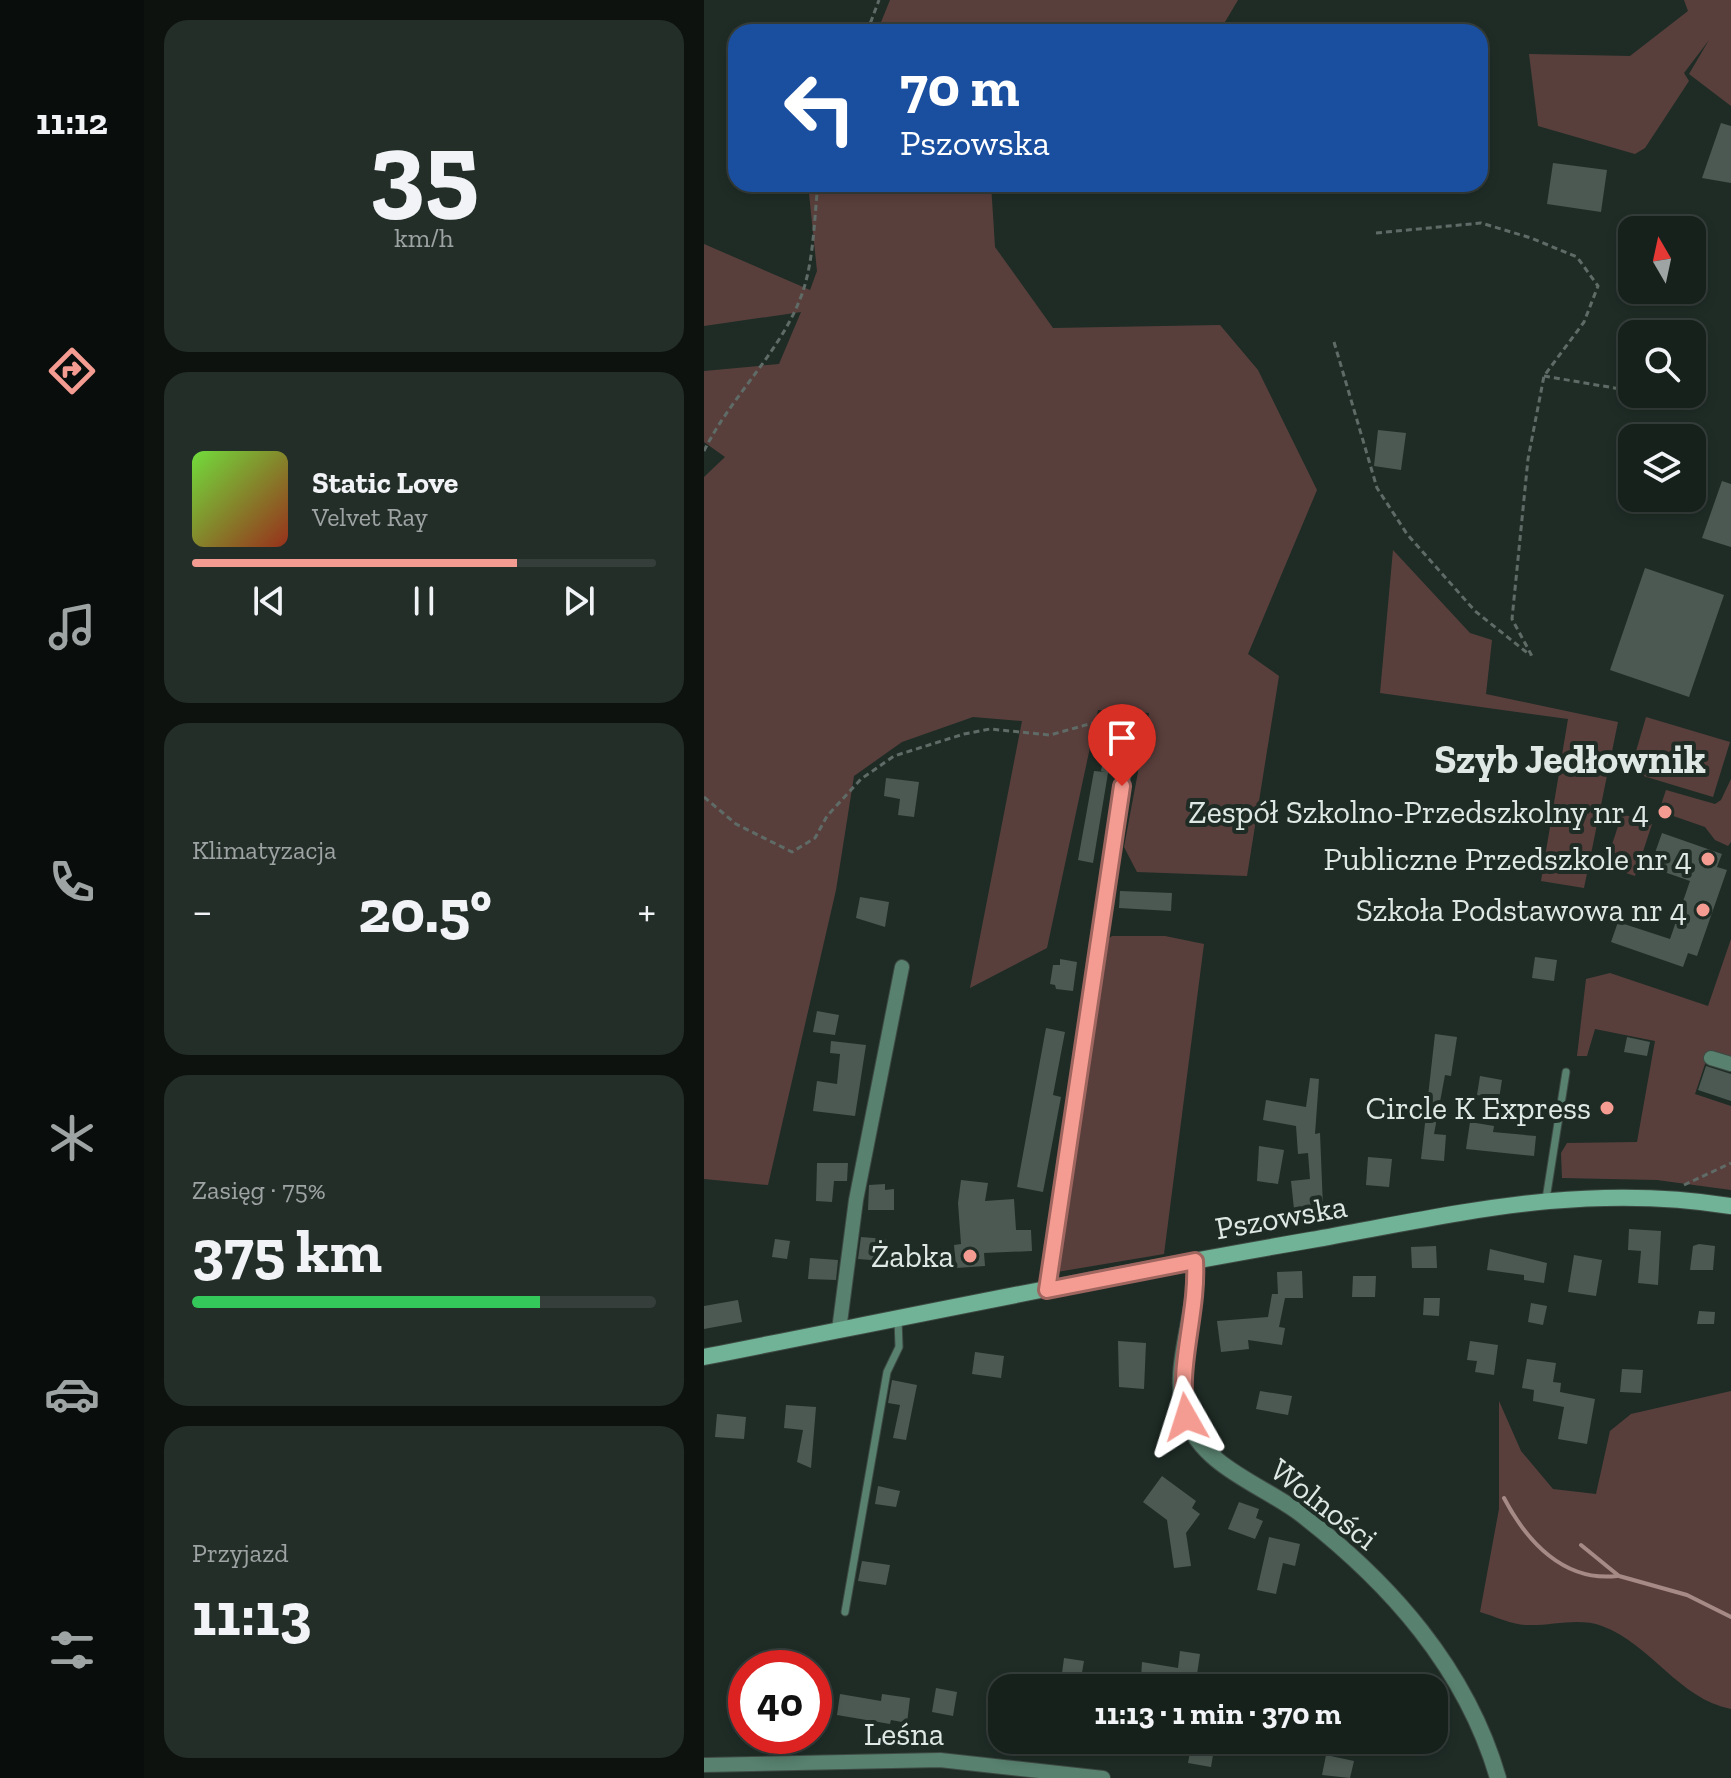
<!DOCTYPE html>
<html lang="pl">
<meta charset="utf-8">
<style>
:root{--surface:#17211c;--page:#242e29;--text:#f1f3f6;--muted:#9ea3a3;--line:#363e3b;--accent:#f59c92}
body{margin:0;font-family:"Zilla Slab",serif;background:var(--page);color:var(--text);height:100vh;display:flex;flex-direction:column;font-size:30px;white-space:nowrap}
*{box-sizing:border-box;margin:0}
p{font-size:26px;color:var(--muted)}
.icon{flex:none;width:44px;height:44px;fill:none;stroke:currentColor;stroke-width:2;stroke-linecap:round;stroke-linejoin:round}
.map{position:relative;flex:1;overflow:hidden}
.side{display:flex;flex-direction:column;gap:20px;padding:20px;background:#0d120f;width:560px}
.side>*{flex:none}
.guide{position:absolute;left:24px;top:24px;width:760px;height:168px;border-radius:24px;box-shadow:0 4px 12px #0003,0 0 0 2px var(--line);background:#1a4fa0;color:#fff;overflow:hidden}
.needle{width:52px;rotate:351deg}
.tools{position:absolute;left:914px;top:216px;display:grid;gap:16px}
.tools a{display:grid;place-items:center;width:88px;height:88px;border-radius:16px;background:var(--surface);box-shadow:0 4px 12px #0003,0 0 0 2px var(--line);font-size:40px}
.speed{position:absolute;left:24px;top:1650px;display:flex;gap:16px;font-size:40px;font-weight:700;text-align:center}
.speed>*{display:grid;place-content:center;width:104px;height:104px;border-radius:50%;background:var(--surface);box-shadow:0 4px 12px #0003,0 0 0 2px var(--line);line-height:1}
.speed .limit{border:12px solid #d22;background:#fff;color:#111}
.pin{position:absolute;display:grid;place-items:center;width:68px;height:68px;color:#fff;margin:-82px -34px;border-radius:50% 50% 50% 0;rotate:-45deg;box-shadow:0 0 8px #0007}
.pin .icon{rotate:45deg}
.me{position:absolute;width:88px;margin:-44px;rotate:354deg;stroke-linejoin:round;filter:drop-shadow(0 0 6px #0008)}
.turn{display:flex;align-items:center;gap:28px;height:168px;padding:0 40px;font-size:36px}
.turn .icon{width:104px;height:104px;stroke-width:2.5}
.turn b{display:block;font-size:56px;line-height:68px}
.big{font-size:60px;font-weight:800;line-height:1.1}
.side .widget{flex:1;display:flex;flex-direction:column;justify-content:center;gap:12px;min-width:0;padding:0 28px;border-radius:24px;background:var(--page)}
.side .dial{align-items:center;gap:0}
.dial b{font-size:104px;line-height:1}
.song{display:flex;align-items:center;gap:24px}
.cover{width:96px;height:96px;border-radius:12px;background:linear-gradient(135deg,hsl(100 70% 55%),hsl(10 70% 35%))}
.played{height:8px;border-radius:4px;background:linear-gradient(90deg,var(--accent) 70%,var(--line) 70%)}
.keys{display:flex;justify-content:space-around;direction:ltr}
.heat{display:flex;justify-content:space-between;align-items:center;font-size:44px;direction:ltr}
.charge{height:12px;border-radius:6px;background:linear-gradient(90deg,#34c759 75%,var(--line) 0)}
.trip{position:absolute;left:284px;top:1674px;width:460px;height:80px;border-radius:24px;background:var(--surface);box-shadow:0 4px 12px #0003,0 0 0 2px var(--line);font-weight:800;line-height:80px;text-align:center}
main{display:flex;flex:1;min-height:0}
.menu{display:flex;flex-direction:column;width:144px;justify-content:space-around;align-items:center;background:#090d0b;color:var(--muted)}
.menu .icon{width:56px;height:56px}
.menu .current{color:var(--accent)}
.menu b{font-size:36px;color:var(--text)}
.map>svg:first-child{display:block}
.green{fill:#593f3c}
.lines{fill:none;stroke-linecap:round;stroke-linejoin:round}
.stream{stroke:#a58a85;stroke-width:4}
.building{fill:#4b5952}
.service-casing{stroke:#3e4a44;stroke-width:9}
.minor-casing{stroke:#3e4a44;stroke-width:16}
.tertiary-casing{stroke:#3e4a44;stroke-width:18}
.secondary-casing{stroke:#3e4a44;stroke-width:18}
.path{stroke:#5f6b66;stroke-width:3;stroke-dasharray:6 4;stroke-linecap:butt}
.service{stroke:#58816f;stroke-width:7}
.minor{stroke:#58816f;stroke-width:14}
.tertiary{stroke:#58816f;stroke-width:16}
.secondary{stroke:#71b396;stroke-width:16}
.route-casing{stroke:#9f655f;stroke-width:20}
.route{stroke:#f59c92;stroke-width:14}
.poi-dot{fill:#f59c92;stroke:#1f2c26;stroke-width:3}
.labels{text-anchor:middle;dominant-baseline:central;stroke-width:8;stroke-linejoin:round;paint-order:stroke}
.poi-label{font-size:32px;fill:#dfe8e4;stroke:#1f2c26;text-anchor:end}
.street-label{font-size:32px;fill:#dfe8e4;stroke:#1f2c26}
.district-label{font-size:40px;font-weight:bold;fill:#dfe8e4;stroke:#1f2c26}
</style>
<main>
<nav class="menu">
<b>11:12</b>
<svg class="icon current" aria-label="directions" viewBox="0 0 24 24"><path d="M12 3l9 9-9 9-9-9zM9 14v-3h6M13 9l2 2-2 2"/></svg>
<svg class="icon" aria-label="music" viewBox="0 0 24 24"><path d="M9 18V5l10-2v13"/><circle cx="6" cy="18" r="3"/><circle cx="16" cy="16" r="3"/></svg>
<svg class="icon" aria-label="phone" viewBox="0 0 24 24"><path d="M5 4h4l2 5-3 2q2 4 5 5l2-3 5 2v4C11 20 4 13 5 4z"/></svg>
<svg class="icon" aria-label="climate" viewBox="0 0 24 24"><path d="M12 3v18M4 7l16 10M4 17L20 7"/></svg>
<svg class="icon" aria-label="car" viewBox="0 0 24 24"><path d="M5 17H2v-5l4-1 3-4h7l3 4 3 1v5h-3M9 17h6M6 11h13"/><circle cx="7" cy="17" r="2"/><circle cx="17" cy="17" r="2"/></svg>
<svg class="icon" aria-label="filters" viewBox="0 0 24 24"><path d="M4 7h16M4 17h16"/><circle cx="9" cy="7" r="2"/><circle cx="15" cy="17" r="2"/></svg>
</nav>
<section class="side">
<div class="widget dial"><b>35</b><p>km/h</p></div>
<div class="widget">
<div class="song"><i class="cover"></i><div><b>Static Love</b><p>Velvet Ray</p></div></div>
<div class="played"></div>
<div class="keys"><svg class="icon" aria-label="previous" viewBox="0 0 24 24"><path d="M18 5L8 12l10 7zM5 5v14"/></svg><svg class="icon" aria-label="pause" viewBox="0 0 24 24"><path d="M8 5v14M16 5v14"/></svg><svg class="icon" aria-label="next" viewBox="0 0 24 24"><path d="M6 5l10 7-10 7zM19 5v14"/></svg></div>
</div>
<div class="widget"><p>Klimatyzacja</p>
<div class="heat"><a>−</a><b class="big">20.5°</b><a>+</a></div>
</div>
<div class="widget"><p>Zasięg · 75%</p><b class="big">375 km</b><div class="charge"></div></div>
<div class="widget"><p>Przyjazd</p><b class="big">11:13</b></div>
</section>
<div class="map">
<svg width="1027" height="1778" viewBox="0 0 1027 1778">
<rect width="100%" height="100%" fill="#1f2c26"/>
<g class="green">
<path d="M186,0H534L515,32H173Z"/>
<path d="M980,0H1027V106L985,74L1005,40L980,73L985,81L941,148L931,154L834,126L825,54L926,56L984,11Z"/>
<path d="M104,184H287L291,247L349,328L516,325L554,370L613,490L544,654L575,676L543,876L433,872L420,847L445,713L394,710L343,948L266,988L318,721L269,717L198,742L150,776L132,890L64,1185L0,1179V477L21,457L0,442V371L75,364L97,312L0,326V244L106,290L113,271Z"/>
<path d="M689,550L766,633L788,640L782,694L914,722L880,888L837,881L864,719L676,693Z"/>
<path d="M942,717L1026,742L1009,797L926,772Z"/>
<path d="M1027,779V842L1024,846L1011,840L1001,827L955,811L962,790L1011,804L1017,800Z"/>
<path d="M918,814L948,824L931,876L901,866Z"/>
<path d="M408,936H461L500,944L460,1254L353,1272L400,942Z"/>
<path d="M1027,939V1059L1005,1052L991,1094L1027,1106V1190L953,1180L858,1178L857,1153L863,1143L933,1142L951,1041L891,1029L883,1056H873L882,979L906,973L1004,1006Z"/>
<path d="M1027,1391V1709C975,1699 947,1644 898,1626C875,1617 847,1626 823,1625C808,1625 790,1616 776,1612L795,1509V1401L817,1451L849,1489L892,1494L906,1431L927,1414Z"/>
</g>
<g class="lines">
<g class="stream">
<path d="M800,1498C823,1542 860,1582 913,1576"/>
<path d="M877,1545L915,1576L983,1595L1027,1617"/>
</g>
</g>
<g class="building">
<path d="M1017,123L1027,126V183L998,178Z"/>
<path d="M849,163L903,170L897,212L843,204Z"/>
<path d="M674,430L702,433L697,470L670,466Z"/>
<path d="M1018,481L1027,484V547L998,538Z"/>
<path d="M941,568L1020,595L985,697L906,670Z"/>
<path d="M403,743L414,745L410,775L404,773L389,863L374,860L390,771L401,772L397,771Z"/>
<path d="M182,778L215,782L210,817L194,815L196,799L180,796Z"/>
<path d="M958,833L1018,854L1013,867L1023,870L993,956L984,953L979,967L907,942L914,922L966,939L986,881L946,867Z"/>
<path d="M416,891L468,893L467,911L415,908Z"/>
<path d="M156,897L185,902L181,927L152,918Z"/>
<path d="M831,957L853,960L850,981L828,978Z"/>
<path d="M356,959L373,962L369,991L352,989L351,985L346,984L349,965H356Z"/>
<path d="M113,1011L135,1015L131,1035L109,1032Z"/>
<path d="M342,1028L361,1032L349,1095L357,1097L339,1192L313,1187Z"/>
<path d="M731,1034L753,1037L747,1076L741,1075L730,1134L742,1135L740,1161L717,1159Z"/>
<path d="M923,1037L946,1042L943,1056L920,1052Z"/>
<path d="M127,1041L162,1045L151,1116L109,1111L113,1081L133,1084L136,1054L126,1053Z"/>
<path d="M1002,1066L1027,1074V1101L994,1090Z"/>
<path d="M776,1076L798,1080L795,1099L773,1095Z"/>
<path d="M606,1078L615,1079L611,1134L616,1133L619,1207L590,1209L587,1181L606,1179L604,1153L594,1154L592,1126L559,1120L562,1100L602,1107Z"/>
<path d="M766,1122L790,1126L789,1132L832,1136L830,1156L762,1149Z"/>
<path d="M555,1146L580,1150L574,1184L553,1181Z"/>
<path d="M664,1157L688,1159L685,1187L662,1185Z"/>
<path d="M113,1163H144L143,1181H130L128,1202L112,1201Z"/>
<path d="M257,1180L284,1183L281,1201L310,1199L312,1230H327L328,1251L280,1253L281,1266L252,1268L250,1245L257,1244L254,1203Z"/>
<path d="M181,1184V1190L190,1189V1210H164L165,1185Z"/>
<path d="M925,1229L957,1231L954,1285L934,1283L937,1251L924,1250Z"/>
<path d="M157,1237L182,1239L180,1261L154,1259Z"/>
<path d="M71,1239L86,1241L83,1259L68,1257Z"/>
<path d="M995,1244L1011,1246L1009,1270H986L989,1246Z"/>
<path d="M732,1246L733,1268H708L707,1247Z"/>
<path d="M786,1249L843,1263L840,1283L820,1280V1275L783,1270Z"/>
<path d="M870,1255L898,1260L892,1296L864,1292Z"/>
<path d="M106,1258L134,1260L132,1280L104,1279Z"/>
<path d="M598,1271L599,1298H581L575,1327L581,1328L578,1345L544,1340L545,1349L517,1352L513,1321L564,1317L568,1294H574L573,1272Z"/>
<path d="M649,1276H672L671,1297H648Z"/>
<path d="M720,1298H736L735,1316L719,1315Z"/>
<path d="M34,1300L38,1322L0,1329V1306Z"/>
<path d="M827,1303L843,1306L839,1325L824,1322Z"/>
<path d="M995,1311L1011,1312L1010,1324H993Z"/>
<path d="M414,1341L442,1343L440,1389L415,1387Z"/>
<path d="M766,1341L794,1345L790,1375L771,1372L773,1361L763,1360Z"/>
<path d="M271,1352L300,1356L297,1378L268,1374Z"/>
<path d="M823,1359L852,1363L849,1382L857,1383L856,1392L891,1399L883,1444L854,1439L860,1407L829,1401L830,1390L818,1388Z"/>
<path d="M918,1369L939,1370L937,1393L916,1392Z"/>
<path d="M188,1380L213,1385L202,1440L189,1438L196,1405L184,1403Z"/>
<path d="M556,1391L588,1396L584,1415L552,1409Z"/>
<path d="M82,1405L112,1407L107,1468L93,1462L99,1430L80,1428Z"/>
<path d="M13,1414L42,1417L40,1439L11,1437Z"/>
<path d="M458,1476L492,1501L488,1508L496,1514L482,1533L487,1566L470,1568L463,1520L439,1502Z"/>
<path d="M174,1486L196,1491L192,1507L171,1504Z"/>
<path d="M535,1502L555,1509L552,1518L559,1521L551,1539L524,1529Z"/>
<path d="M565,1537L596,1544L591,1566L579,1563L572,1594L553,1590Z"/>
<path d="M158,1561L186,1565L182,1585L154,1581Z"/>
<path d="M476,1651L496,1654L491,1688H473L474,1683L437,1678L438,1662L474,1668Z"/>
<path d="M360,1658L380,1661L376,1684L357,1681Z"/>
<path d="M232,1688L253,1692L249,1716L228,1712Z"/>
<path d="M136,1694L177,1701L178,1694L206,1698L203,1723L187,1720L186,1724L133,1715Z"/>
<path d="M451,1740L519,1746L517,1756L509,1755L507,1767L484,1763L486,1752L451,1747Z"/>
<path d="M622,1755L650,1761L646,1778L618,1775Z"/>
</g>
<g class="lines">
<g class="service-casing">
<g id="service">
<path d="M842,1199L862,1072"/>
<path d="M141,1612L183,1372L195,1347L194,1319"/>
</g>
</g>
<g class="minor-casing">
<g id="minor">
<path d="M1007,1058L1027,1064"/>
<path d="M343,1290L427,725"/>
<path d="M135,1330L152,1200L198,967"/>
<path d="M0,1765L236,1760L399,1778"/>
</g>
</g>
<g class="tertiary-casing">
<path id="tertiary" d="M491,1261C495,1312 465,1368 482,1418C499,1467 559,1485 597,1514C686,1583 762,1668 794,1778"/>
</g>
<g class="secondary-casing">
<path id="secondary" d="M0,1357C202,1317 404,1275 607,1240C753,1214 878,1182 1027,1206"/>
</g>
<g class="path">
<path d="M163,32L175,0"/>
<path d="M672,233L777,223L827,238L873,257L894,286L880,322L840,376L824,459L808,619L829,658"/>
<path d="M630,342L673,488L703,534L771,611L826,655"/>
<path d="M840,376L928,391"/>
<path d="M0,451C27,396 77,352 98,294C110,260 110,220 114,184"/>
<path d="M0,797L32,824L88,852L111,838L123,816L157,779L190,756L260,734L286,729L346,735L396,721L415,723"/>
<path d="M980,1185L1027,1163"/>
</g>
<use href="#service" class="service"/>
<use href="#minor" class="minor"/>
<use href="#tertiary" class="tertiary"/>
<use href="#secondary" class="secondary"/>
</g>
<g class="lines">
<g class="route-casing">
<path id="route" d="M418,786L343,1290L491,1261C494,1314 473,1364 482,1417"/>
</g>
<use href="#route" class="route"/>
</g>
<g class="poi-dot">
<circle cx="961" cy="812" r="8"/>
<circle cx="1004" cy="859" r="8"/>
<circle cx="999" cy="910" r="8"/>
<circle cx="903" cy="1108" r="8"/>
<circle cx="266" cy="1256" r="8"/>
</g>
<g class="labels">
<g class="poi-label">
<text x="945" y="812">Zespół Szkolno-Przedszkolny nr 4</text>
<text x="988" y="859">Publiczne Przedszkole nr 4</text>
<text x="983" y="910">Szkoła Podstawowa nr 4</text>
<text x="887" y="1108">Circle K Express</text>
<text x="250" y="1256">Żabka</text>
</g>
<g class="street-label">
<text transform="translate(577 1217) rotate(-10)">Pszowska</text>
<text transform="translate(620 1504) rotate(38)">Wolności</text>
<text x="200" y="1734">Leśna</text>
</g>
<g class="district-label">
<text x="866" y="759">Szyb Jedłownik</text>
</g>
</g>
</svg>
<div class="tools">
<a><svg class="needle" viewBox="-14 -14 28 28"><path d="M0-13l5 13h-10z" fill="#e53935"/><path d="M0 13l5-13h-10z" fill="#9ea3a3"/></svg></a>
<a><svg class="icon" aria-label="search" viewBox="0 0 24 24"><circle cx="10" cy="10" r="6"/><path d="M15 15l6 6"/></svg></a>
<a><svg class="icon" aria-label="layers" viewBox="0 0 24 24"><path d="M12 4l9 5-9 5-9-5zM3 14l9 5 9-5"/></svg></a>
</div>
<div class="speed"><div class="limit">40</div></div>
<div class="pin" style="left:418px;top:786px;background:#d93025"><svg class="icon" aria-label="arrive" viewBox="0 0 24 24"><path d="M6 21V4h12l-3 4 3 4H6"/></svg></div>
<svg class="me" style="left:482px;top:1417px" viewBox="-20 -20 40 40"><path d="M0-17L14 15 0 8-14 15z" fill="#f59c92" stroke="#fff" stroke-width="4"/></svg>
<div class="trip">11:13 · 1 min · 370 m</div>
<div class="guide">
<div class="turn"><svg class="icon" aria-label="left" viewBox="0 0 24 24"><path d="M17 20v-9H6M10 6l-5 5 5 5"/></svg><div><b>70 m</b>Pszowska</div></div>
</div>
</div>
</main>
